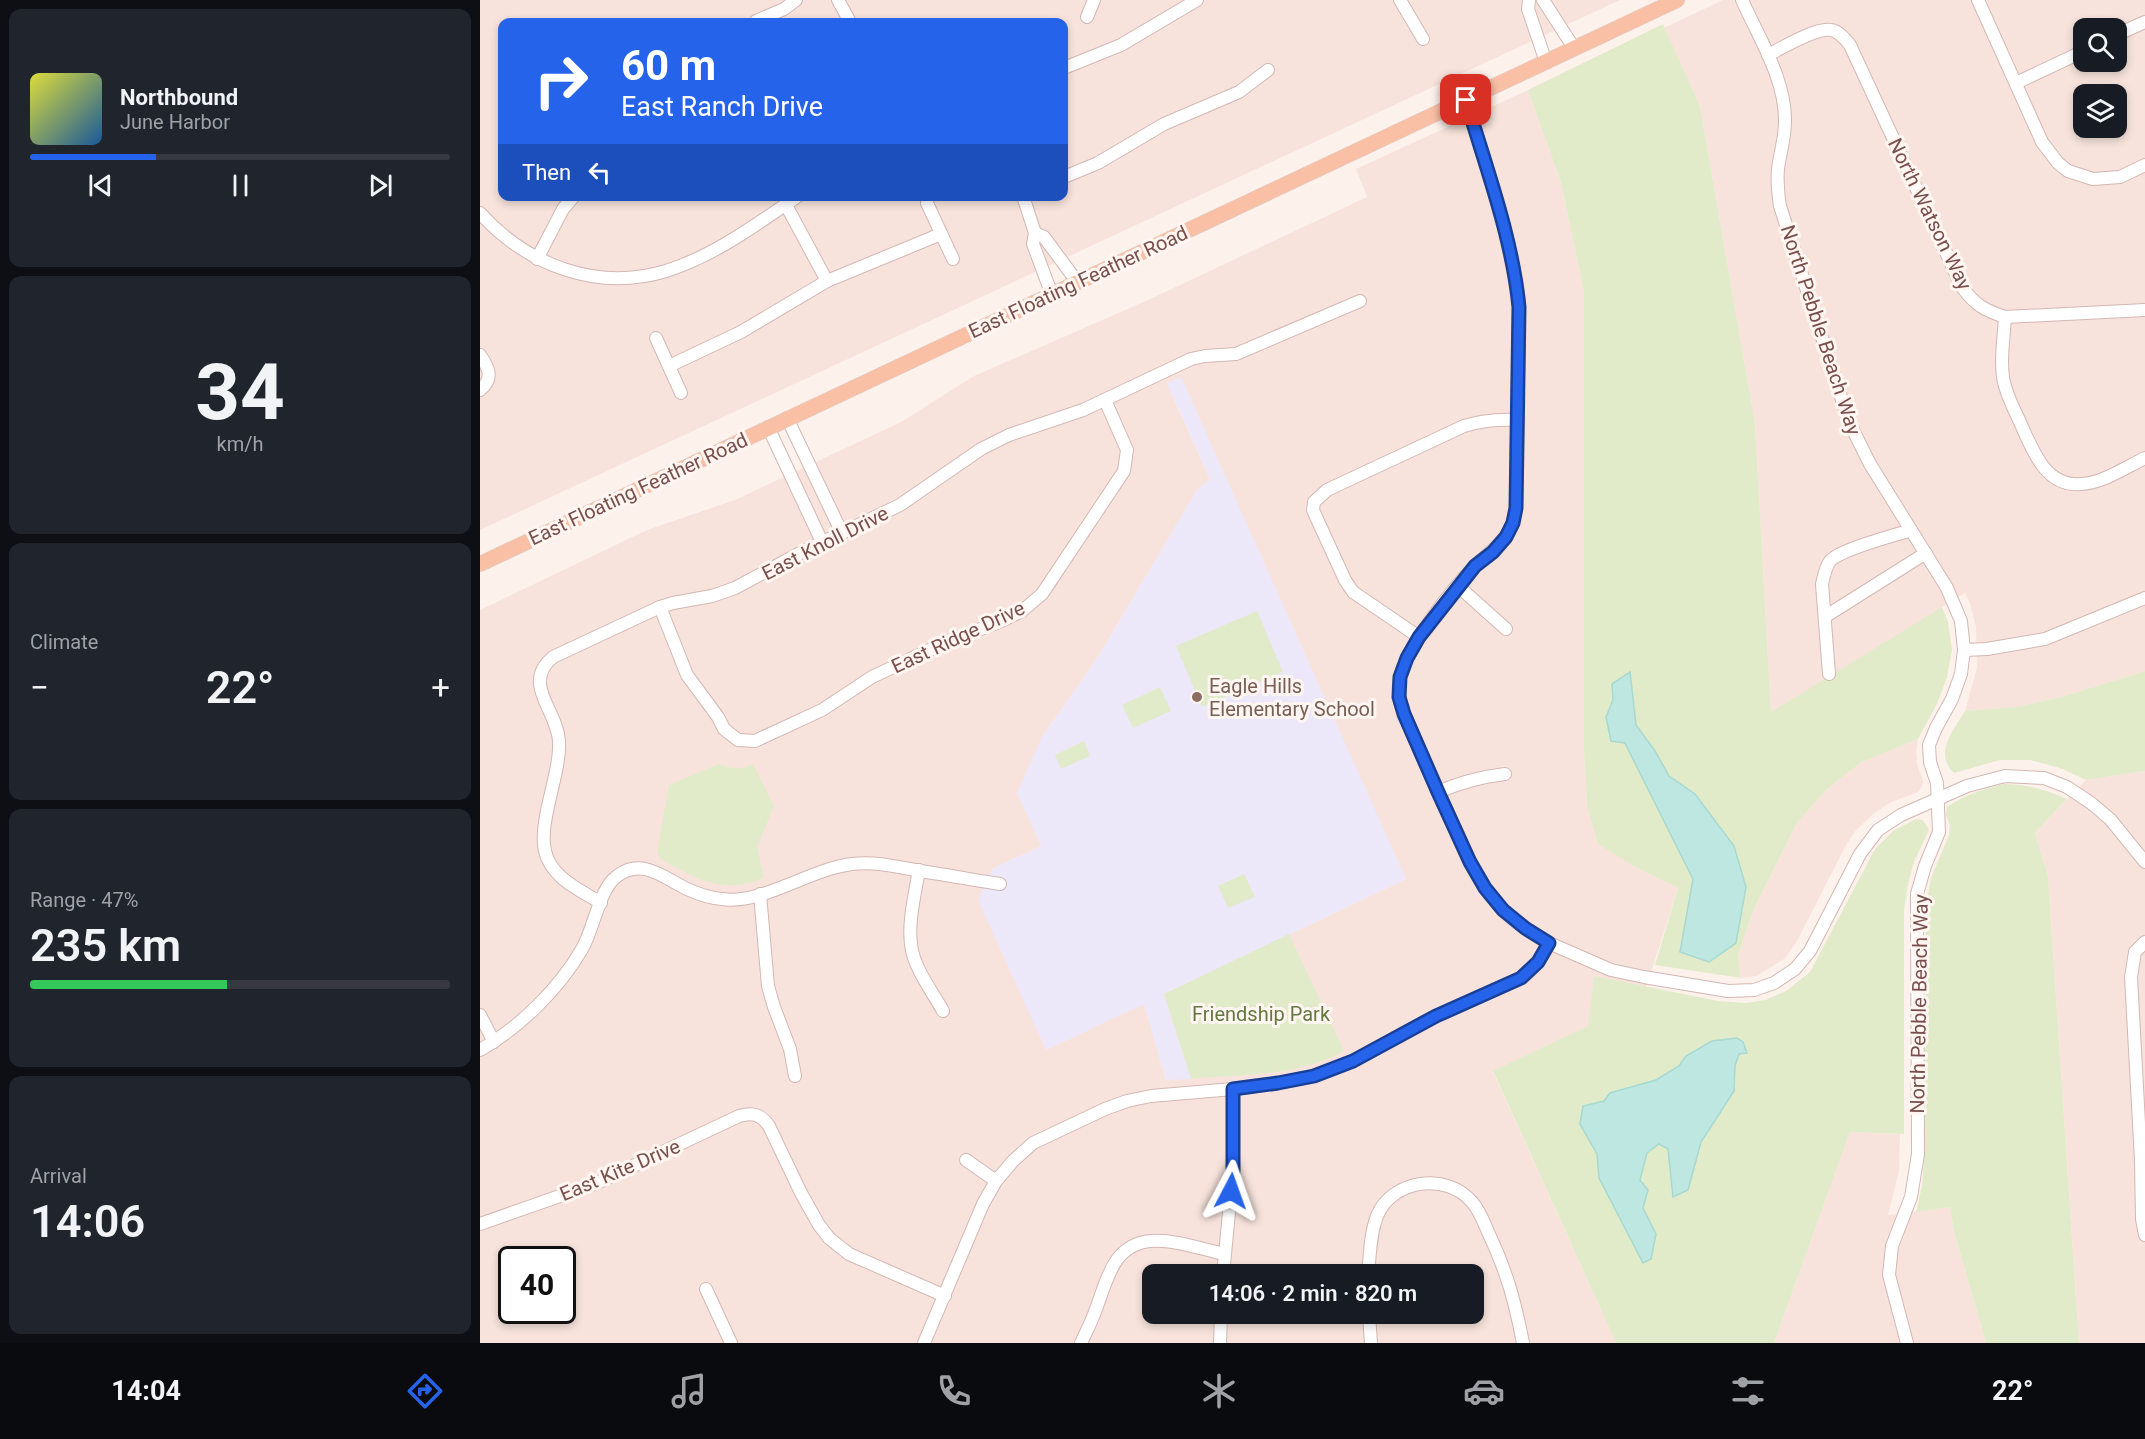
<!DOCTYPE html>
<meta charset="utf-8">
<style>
:root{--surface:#171b24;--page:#20242c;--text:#f1f3f6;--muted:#9ea1a6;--line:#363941;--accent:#2563eb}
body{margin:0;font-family:Roboto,sans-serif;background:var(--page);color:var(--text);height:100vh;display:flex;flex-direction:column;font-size:22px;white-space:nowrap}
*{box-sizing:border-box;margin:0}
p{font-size:20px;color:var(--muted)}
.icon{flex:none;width:33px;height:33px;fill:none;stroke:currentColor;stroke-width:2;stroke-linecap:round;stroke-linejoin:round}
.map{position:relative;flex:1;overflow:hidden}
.sheet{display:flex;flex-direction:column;gap:9px;padding:9px;background:#0d0f14;width:480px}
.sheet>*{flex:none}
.guide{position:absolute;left:18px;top:18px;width:570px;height:183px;border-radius:12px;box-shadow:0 3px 9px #0003;background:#2563eb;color:#fff;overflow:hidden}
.buttons{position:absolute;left:1593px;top:18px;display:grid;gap:12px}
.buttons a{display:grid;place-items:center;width:54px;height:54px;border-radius:12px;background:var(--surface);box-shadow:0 3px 9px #0003;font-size:30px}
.speed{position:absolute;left:18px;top:1246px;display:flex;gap:12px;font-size:30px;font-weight:700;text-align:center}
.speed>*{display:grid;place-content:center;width:78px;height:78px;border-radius:50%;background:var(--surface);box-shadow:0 3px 9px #0003;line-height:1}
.speed .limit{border:3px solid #111;border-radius:9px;background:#fff;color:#111}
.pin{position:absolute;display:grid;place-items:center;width:51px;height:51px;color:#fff;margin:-26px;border-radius:12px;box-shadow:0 3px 9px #0006}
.me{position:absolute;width:66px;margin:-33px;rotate:4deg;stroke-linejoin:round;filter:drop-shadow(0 0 4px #0008)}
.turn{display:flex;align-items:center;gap:21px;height:126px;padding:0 24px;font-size:27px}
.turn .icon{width:78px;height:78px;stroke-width:2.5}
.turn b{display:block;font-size:42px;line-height:51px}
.then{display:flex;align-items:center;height:57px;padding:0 24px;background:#0003;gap:12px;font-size:22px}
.big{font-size:45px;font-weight:600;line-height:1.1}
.sheet .tile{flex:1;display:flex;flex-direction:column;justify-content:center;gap:9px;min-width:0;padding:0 21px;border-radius:12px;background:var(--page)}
.sheet .dial{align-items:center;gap:0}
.dial b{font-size:78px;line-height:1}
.song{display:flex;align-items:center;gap:18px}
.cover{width:72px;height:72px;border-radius:9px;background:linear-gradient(135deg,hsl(60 70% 55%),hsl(210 70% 35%))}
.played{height:6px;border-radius:3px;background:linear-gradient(90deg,var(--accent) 30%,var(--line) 30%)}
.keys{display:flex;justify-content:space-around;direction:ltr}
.heat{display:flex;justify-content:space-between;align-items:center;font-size:33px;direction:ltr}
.charge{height:9px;border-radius:4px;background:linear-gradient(90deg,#34c759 47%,var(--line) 0)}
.trip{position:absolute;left:662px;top:1264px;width:342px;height:60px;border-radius:12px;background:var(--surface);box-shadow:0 3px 9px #0003;font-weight:600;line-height:60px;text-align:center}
.dock{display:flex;height:96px;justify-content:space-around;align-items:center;background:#090b0e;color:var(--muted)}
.dock .icon{width:42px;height:42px}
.dock .active{color:var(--accent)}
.dock b{font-size:27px;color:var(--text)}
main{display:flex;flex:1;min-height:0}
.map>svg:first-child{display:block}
.residential{fill:#f7e3dc;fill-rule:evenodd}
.education{fill:#ede7fa}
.green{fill:#e2ebc9}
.water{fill:#bfe7e1;stroke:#a5d9d1;stroke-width:1.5}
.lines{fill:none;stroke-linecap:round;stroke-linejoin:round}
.minor-casing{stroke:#d3b7b3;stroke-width:14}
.major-casing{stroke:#d9cecd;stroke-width:16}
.minor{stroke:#fff;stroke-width:12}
.major{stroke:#fac0a5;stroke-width:15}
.route-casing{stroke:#184099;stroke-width:15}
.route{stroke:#2563eb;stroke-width:10}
.education-dot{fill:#8d6e63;stroke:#fff6f2;stroke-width:2}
.labels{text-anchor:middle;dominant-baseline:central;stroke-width:6;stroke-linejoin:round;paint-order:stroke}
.street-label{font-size:20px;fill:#794f4d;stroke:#fff6f2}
.education-label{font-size:20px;fill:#785e54;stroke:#fff6f2;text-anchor:start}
.park-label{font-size:20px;fill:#637941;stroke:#fff6f2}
</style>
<main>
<section class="sheet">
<div class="tile">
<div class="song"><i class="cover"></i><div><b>Northbound</b><p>June Harbor</p></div></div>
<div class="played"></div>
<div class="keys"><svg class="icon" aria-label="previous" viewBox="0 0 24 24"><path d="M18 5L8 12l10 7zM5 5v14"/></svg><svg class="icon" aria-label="pause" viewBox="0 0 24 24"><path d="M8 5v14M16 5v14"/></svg><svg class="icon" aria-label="next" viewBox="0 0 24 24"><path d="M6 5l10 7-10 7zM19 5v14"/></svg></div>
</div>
<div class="tile dial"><b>34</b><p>km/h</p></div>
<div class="tile"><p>Climate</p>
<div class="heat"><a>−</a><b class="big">22°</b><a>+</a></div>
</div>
<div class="tile"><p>Range · 47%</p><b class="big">235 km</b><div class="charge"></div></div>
<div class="tile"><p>Arrival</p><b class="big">14:06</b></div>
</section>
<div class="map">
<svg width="1665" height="1343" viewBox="0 0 1665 1343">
<rect width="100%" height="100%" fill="#fdf1eb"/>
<g class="residential">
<path d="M0,0H1140L0,530ZM22,22H584V196H22Z"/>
<path d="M1243,0H1665V671L1581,697L1536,707L1485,711L1497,668L1496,628L1490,603L1485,593L1291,713L1275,423L1220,106L1184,28ZM1604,28H1636V62H1604ZM1604,94H1636V128H1604Z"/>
<path d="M1048,90L1081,183L1104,292V751L1107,806L1155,867L1198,888L1166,988L1114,976L1109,1026L1013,1072L1136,1343H0V610L167,530L255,500L421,422L494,376L666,301L887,197L876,169ZM687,384L926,879L684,994L711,1078L686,1080L664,1003L566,1050L512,869L561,846L562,737L618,657L717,490L730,479ZM32,1260H82V1311H32ZM672,1275H993V1314H672Z"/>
<path d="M1438,739L1436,752L1437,764L1443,781L1442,787L1438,792L1409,803L1392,815L1376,830L1366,845L1316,943L1304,959L1277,976L1261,978L1258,956L1273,911L1317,823L1348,788L1382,762Z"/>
<path d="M1665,771V1343H1599L1568,876L1555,833L1606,780Z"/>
<path d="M1370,1132L1420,1134L1419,1171L1408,1215L1470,1207L1474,1232L1506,1343H1294Z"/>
</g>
<path class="education" d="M701,377L926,879L684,994L711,1079L686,1080L664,1004L566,1050L498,900L512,869L561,846L537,793L562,737L618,657L717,490L730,479L687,383Z"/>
<g class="green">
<path d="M1183,24L1220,106L1275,423L1291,712L1462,607L1468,622L1472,650L1467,677L1457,704L1438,739L1382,762L1348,788L1317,823L1273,911L1258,956L1261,978L1175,965L1198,888L1155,867L1118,844L1107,806L1104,751V292L1081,183L1048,90Z"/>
<path d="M777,611L803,672L722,707L696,646Z"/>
<path d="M1665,671V771L1606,780L1580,768L1550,760H1520L1474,773C1453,754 1474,729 1485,711L1536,707L1581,697Z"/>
<path d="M680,687L691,711L653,728L642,705Z"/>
<path d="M604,741L610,756L581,769L575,755Z"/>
<path d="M239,764C250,769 263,770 273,764L294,806L277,847L284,878C242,895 217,879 181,859L177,852L189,785Z"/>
<path d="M1524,784C1547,784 1566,790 1587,799L1555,833L1568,876L1599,1343H1506L1474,1232L1470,1207L1436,1212L1442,1186L1444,1161L1446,906L1451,878L1469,835L1470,825L1466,815L1467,807C1484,795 1503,789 1524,784Z"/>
<path d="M1436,819L1443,820L1449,830L1434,862L1428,884L1424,910V1134L1370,1132L1294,1343H1136L1013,1071L1108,1026L1114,976L1238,1001L1266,1003L1285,1000L1306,991L1330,972L1395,849L1413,831Z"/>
<path d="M764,874L775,897L748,908L738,886Z"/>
<path d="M809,934L864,1051C819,1077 762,1074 711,1079L684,994Z"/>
</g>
<g class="water">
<path d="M1150,672L1156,725L1175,751L1189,776L1215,794L1254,846L1266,887L1256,943L1229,962L1200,952L1213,879L1145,743L1131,741L1126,717L1133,700L1132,684Z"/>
<path d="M1257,1038L1263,1042L1267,1053L1259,1054L1255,1066L1254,1091L1221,1142L1208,1190L1193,1197L1188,1149L1179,1144L1167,1153L1160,1180L1168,1190L1163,1208L1176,1234L1171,1259L1163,1263L1119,1178L1117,1154L1100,1124L1103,1106L1124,1101L1130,1093L1176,1080L1199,1066L1206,1056L1232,1041Z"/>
</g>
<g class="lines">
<g class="minor-casing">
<g id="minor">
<path d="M358,0L370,22"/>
<path d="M920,0L943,39"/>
<path d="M1049,0L1048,9L1066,62"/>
<path d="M1063,0L1094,48"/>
<path d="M1262,0C1279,38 1306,80 1305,122C1305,138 1300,153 1298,169C1297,181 1298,193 1300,206L1369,422L1390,464L1467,588L1481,621L1484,650L1481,674L1472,699L1456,728L1449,745L1450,762L1457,783L1459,832L1445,866L1437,894L1438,1154L1431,1197L1412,1246L1409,1275L1427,1343"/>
<path d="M1498,0L1562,142L1578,163L1588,171L1613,179L1640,177L1665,165"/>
<path d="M607,17L614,0"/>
<path d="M276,21L304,9L316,0"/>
<path d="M1636,35L1665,22"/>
<path d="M1288,55C1302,48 1336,27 1351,30C1359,31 1365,39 1370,45L1482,287C1495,305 1504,310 1525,317C1524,337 1520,358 1523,377C1525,392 1533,407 1539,420C1552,448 1564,487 1601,484C1623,483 1646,467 1665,458"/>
<path d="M584,68L641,45L717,0"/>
<path d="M1536,83L1604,51"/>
<path d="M986,100C1006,168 1032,236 1039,307L1036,508C1029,543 1017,544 994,567C973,588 925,649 920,678C917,691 920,702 924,714L990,862L1005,888L1023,910L1045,928L1069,943L1131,970L1164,977L1248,991L1274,990L1294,983L1315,969L1330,951L1380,854L1398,830L1421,815L1487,786L1525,776L1564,778L1587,787L1611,803L1630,819L1665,862"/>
<path d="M584,177L618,163L684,124L759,92L788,70"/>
<path d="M543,196L555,233L553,244L572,295"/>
<path d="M447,203L473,259"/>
<path d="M306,205L347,281"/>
<path d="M0,213C47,265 117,292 186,271C234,256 277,224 318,196"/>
<path d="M555,233L564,237L598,283"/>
<path d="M57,259L83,209L94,196"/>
<path d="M1525,317L1665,310"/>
<path d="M176,338L201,393"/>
<path d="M0,355C9,368 14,379 0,390"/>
<path d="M189,366L261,332L347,281L461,234"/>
<path d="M307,418L362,533"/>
<path d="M288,427L342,542"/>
<path d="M978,586L1026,629"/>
<path d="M180,607L207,675L238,717L244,729L258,740L275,741L342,710L392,677L471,640L517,623L542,611L562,594L644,471L647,450L625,400"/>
<path d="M1346,616L1446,553"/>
<path d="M939,637L873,592L865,580L837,519L833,510L834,502L847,490L984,426C1003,420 1019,419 1038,420"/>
<path d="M1484,650L1507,649L1565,639L1665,598"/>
<path d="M1349,674L1342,584C1344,576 1345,568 1350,561C1361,549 1413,536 1431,530"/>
<path d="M958,792C981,782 1000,777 1025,774"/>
<path d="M439,870C435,894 428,921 431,944C433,967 452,991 463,1011"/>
<path d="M280,894L288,986L294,1007L310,1049L315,1076"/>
<path d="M121,903C100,890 71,878 65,851C58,821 81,773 79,741C77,709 41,684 73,657L180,607L193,603L232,596L255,588L320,553L420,505L501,449L529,435L603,410L711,359L725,356L756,354L880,301"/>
<path d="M1665,942L1655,952L1651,977L1661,1160L1662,1219L1665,1235"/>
<path d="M0,1015L14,1042"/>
<path d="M0,1050C40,1027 79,989 102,949C114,929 119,889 137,876C162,857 184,878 207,889C218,894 230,898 242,899C282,905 330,869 372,864C396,861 417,867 440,871C467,875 494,880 520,884"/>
<path d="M486,1160L516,1181"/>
<path d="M0,1224L117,1183L259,1116C272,1112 281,1114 289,1126L321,1193L339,1225L349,1238L369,1254L465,1296"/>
<path d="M743,1275L753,1171V1089"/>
<path d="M888,1275C890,1255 890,1235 897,1216C912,1179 967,1172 992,1202C1000,1211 1004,1223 1009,1234C1027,1272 1035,1302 1043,1343"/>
<path d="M226,1289L251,1343"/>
<path d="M889,1314L891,1343"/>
<path d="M444,1343L503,1204L516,1181L533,1161L553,1143L625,1109L647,1101L671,1096L753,1089L798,1083L834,1076L873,1061L956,1016L1041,978L1058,962L1069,943"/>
<path d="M601,1343C606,1332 612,1321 616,1309C627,1280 633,1244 671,1241C694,1239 721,1249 744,1254"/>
<path d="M740,1343L741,1314"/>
</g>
</g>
<g class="major-casing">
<path id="major" d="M0,564L1197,0"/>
</g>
<use href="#minor" class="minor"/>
<use href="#major" class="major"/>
</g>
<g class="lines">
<g class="route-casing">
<path id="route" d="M751,1191L753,1171V1089L798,1083L834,1076L873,1061L956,1016L1041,978L1058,962L1069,943L1045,928L1023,910L1005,888L990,862L958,792L924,714L919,697L920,677L927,658L939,637L995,566L1013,552L1026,537L1033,523L1036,508L1039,307C1032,236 1006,168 986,100"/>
</g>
<use href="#route" class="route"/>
</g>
<circle class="education-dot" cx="717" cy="697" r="6"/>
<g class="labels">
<g class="street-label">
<text transform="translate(1450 214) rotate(64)">North Watson Way</text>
<text transform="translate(598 282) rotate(-25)">East Floating Feather Road</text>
<text transform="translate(1341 330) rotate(72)">North Pebble Beach Way</text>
<text transform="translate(158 489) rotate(-25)">East Floating Feather Road</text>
<text transform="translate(345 543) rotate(-27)">East Knoll Drive</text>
<text transform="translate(478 637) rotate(-25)">East Ridge Drive</text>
<text transform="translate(1439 1004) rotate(-89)">North Pebble Beach Way</text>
<text transform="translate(140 1170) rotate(-23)">East Kite Drive</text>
</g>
<g class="education-label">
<text x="729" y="686">Eagle Hills<tspan x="729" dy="23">Elementary School</tspan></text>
</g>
<g class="park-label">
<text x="781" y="1014">Friendship Park</text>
</g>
</g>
</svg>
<div class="buttons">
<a><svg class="icon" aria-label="search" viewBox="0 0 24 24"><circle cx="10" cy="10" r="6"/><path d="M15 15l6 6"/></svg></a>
<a><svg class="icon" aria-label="layers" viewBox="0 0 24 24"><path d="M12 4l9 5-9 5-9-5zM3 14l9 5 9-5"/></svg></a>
</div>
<div class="speed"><div class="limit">40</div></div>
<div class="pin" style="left:986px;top:100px;background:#d93025"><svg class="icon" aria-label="arrive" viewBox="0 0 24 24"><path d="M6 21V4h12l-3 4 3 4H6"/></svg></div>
<svg class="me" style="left:751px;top:1191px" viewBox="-20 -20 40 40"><path d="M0-17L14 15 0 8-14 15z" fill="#2563eb" stroke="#fff" stroke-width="4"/></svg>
<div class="trip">14:06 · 2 min · 820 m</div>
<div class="guide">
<div class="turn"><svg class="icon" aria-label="right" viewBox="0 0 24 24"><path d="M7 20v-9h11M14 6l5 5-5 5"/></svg><div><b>60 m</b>East Ranch Drive</div></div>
<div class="then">Then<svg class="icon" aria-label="left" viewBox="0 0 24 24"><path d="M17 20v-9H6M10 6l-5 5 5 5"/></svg></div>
</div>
</div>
</main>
<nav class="dock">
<b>14:04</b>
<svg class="icon active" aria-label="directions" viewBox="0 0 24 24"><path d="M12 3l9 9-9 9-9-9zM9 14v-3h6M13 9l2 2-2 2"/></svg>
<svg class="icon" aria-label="music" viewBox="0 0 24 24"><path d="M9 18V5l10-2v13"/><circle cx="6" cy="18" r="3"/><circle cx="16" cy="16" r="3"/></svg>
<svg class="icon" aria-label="phone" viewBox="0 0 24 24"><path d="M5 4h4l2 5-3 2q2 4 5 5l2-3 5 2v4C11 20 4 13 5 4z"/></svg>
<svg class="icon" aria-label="climate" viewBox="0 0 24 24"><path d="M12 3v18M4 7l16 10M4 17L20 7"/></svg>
<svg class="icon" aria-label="car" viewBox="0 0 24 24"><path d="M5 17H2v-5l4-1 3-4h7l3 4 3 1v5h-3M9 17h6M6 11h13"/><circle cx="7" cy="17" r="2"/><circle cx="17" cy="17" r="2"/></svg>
<svg class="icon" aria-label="filters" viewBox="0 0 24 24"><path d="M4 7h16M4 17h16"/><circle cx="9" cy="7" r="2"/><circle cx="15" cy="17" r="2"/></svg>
<b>22°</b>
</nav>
